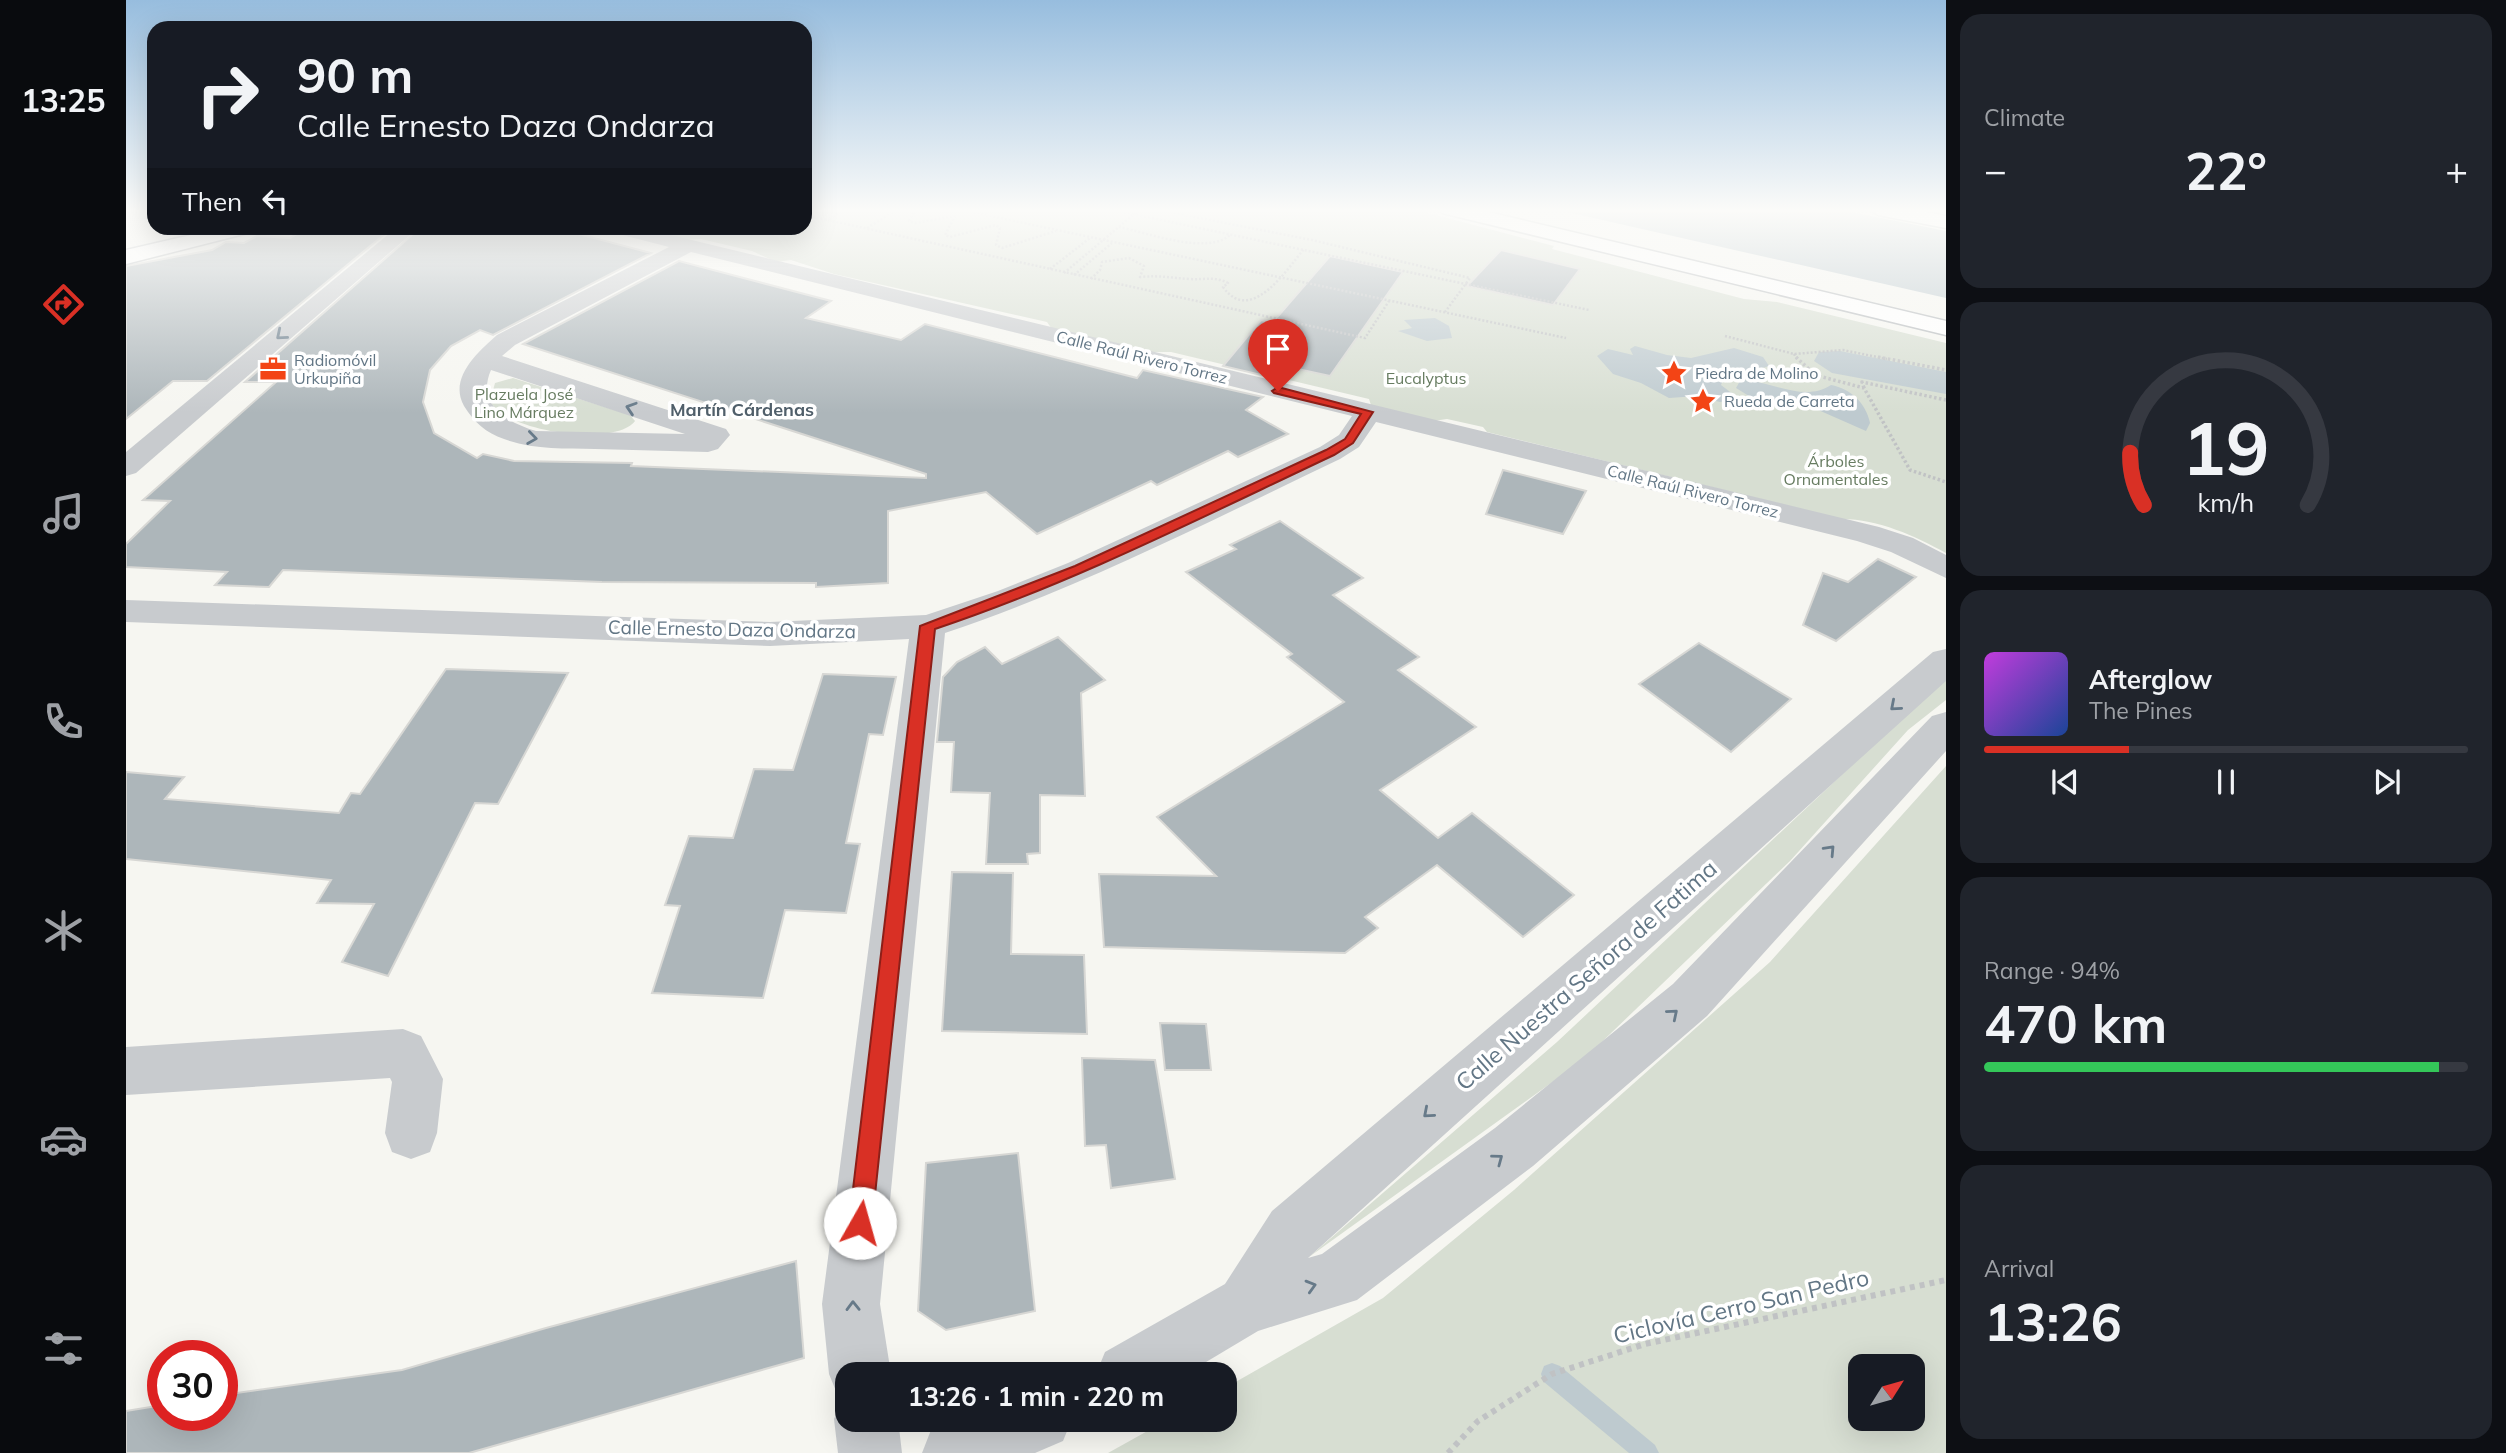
<!DOCTYPE html>
<meta charset="utf-8">
<style>
:root{--surface:#171b24;--page:#20242c;--text:#f1f3f6;--muted:#9ea1a6;--line:#363941;--accent:#d93025}
body{margin:0;font-family:Mulish,sans-serif;background:var(--page);color:var(--text);height:100vh;display:flex;flex-direction:column;font-size:26px;white-space:nowrap}
*{box-sizing:border-box;margin:0}
p{font-size:23px;color:var(--muted)}
.icon{flex:none;width:38px;height:38px;fill:none;stroke:currentColor;stroke-width:2;stroke-linecap:round;stroke-linejoin:round}
.map{position:relative;flex:1;overflow:hidden}
.sheet{display:flex;flex-direction:column;gap:14px;padding:14px;background:#0d0f14;width:560px}
.sheet>*{flex:none}
.top-card{position:absolute;left:21px;top:21px;width:665px;height:214px;border-radius:21px;box-shadow:0 7px 28px #0002;background:#171b24;color:var(--text);overflow:hidden}
.needle{width:46px;rotate:53deg}
.controls{position:absolute;left:1722px;top:1354px;display:grid;gap:14px}
.controls a{display:grid;place-items:center;width:77px;height:77px;border-radius:14px;background:var(--surface);box-shadow:0 7px 28px #0002;font-size:35px}
.speed{position:absolute;left:21px;top:1340px;display:flex;gap:14px;font-size:35px;font-weight:700;text-align:center}
.speed>*{display:grid;place-content:center;width:91px;height:91px;border-radius:50%;background:var(--surface);box-shadow:0 7px 28px #0002;line-height:1}
.speed .limit{border:10px solid #d22;background:#fff;color:#111}
.pin{position:absolute;display:grid;place-items:center;width:60px;height:60px;color:#fff;margin:-72px -30px;border-radius:50% 50% 50% 0;rotate:-45deg;box-shadow:0 0 7px #0007}
.pin .icon{rotate:45deg}
.me{position:absolute;width:77px;margin:-38px;rotate:7deg;stroke-linejoin:round;filter:drop-shadow(0 0 5px #0008)}
.turn{display:flex;align-items:center;gap:24px;height:147px;padding:0 35px;font-size:32px}
.turn .icon{width:91px;height:91px;stroke-width:2.5}
.turn b{display:block;font-size:49px;line-height:60px}
.then{display:flex;align-items:center;height:66px;padding:0 35px;background:#0003;gap:14px;font-size:26px}
.big{font-size:52px;font-weight:700;line-height:1.1}
.sheet .card{flex:1;display:flex;flex-direction:column;justify-content:center;gap:10px;min-width:0;padding:0 24px;border-radius:21px;background:var(--page)}
.sheet .dial{align-items:center;gap:0}
.dial svg{height:182px;overflow:visible;fill:none;stroke:var(--line);stroke-width:7;stroke-linecap:round;text-anchor:middle}
.dial text{fill:var(--text);stroke:none}
.song{display:flex;align-items:center;gap:21px}
.cover{width:84px;height:84px;border-radius:10px;background:linear-gradient(135deg,hsl(290 70% 55%),hsl(220 70% 35%))}
.played{height:7px;border-radius:4px;background:linear-gradient(90deg,var(--accent) 30%,var(--line) 30%)}
.keys{display:flex;justify-content:space-around;direction:ltr}
.heat{display:flex;justify-content:space-between;align-items:center;font-size:38px;direction:ltr}
.charge{height:10px;border-radius:5px;background:linear-gradient(90deg,#34c759 94%,var(--line) 0)}
.trip{position:absolute;left:709px;top:1362px;width:402px;height:70px;border-radius:21px;background:var(--surface);box-shadow:0 7px 28px #0002;font-weight:700;line-height:70px;text-align:center}
main{display:flex;flex:1;min-height:0}
.menu{display:flex;flex-direction:column;width:126px;justify-content:space-around;align-items:center;background:#090b0e;color:var(--muted)}
.menu .icon{width:49px;height:49px}
.menu .on{color:var(--accent)}
.menu b{font-size:32px;color:var(--text)}
.map>svg:first-child{display:block}
.green{fill:#d7ded2;fill-rule:evenodd}
.water{fill:#becacf}
.lines{fill:none;stroke-linecap:round;stroke-linejoin:round}
.stream{fill:#becacf;fill-rule:evenodd}
.building{fill:#adb6ba;stroke:#d7d7d4;stroke-width:2}
.major-casing{stroke:#b8bcc0;stroke-width:3}
.highway-casing{stroke:#b7bbbe;stroke-width:3}
.path-far2{stroke:#c0c2c4;stroke-width:2.5;stroke-dasharray:2 2;stroke-linecap:butt}
.path-far1{stroke:#c0c2c4;stroke-width:3.5;stroke-dasharray:2.5 2.5;stroke-linecap:butt}
.path{stroke:#c0c2c4;stroke-width:6;stroke-dasharray:5 5;stroke-linecap:butt}
.minor{fill:#c8cbce;fill-rule:evenodd}
.major{fill:#fff;fill-rule:evenodd}
.highway{fill:#fff;fill-rule:evenodd}
.oneway{stroke:#677a89}
.route{fill:#d93025;stroke:#8d1f18;stroke-width:2}
.labels{text-anchor:middle;dominant-baseline:central;stroke-width:7;stroke-linejoin:round;paint-order:stroke}
.far-street-label{font-size:16px;fill:#627685;stroke:#fff}
.far-poi-label{font-size:16px;fill:#627685;stroke:#fff;text-anchor:start}
.far-park-label{font-size:16px;fill:#677c61;stroke:#fff}
.far-neighbourhood-label{font-size:18px;font-weight:bold;fill:#505f6a;stroke:#fff}
.street-label{font-size:19px;fill:#627685;stroke:#fff}
.near-street-label{font-size:23px;fill:#627685;stroke:#fff}
</style>
<main>
<nav class="menu">
<b>13:25</b>
<svg class="icon on" aria-label="directions" viewBox="0 0 24 24"><path d="M12 3l9 9-9 9-9-9zM9 14v-3h6M13 9l2 2-2 2"/></svg>
<svg class="icon" aria-label="music" viewBox="0 0 24 24"><path d="M9 18V5l10-2v13"/><circle cx="6" cy="18" r="3"/><circle cx="16" cy="16" r="3"/></svg>
<svg class="icon" aria-label="phone" viewBox="0 0 24 24"><path d="M5 4h4l2 5-3 2q2 4 5 5l2-3 5 2v4C11 20 4 13 5 4z"/></svg>
<svg class="icon" aria-label="climate" viewBox="0 0 24 24"><path d="M12 3v18M4 7l16 10M4 17L20 7"/></svg>
<svg class="icon" aria-label="car" viewBox="0 0 24 24"><path d="M5 17H2v-5l4-1 3-4h7l3 4 3 1v5h-3M9 17h6M6 11h13"/><circle cx="7" cy="17" r="2"/><circle cx="17" cy="17" r="2"/></svg>
<svg class="icon" aria-label="filters" viewBox="0 0 24 24"><path d="M4 7h16M4 17h16"/><circle cx="9" cy="7" r="2"/><circle cx="15" cy="17" r="2"/></svg>
</nav>
<div class="map">
<svg width="1820" height="1453" viewBox="0 0 1820 1453">
<rect width="100%" height="100%" fill="#f6f6f1"/>
<g class="green">
<path d="M679,209H1287L1428,246L1426,249L1618,299L1651,302L1820,343V553C1789,536 1752,519 1716,519L1361,432L1357,427L1321,419L1300,422L1245,405L1243,399L1045,352H1019L928,332L921,322L708,274L665,260L650,262L626,251L575,239L557,240L504,228H679Z"/>
<path d="M387,378L504,415L509,421C490,447 380,433 364,401L369,383Z"/>
<path d="M1820,677V700L1782,730L1664,861L1457,1060L1183,1257L1431,1042Z"/>
<path d="M1820,766V1453H982L1043,1419H1099V1388L1257,1298L1388,1190L1644,962ZM1734,1367H1787V1419H1734Z"/>
</g>
<g class="water">
<path d="M1428,209H1711L1820,231V298Z"/>
<path d="M1309,318L1323,326L1326,338L1301,341L1272,331L1286,328L1278,320Z"/>
<path d="M1509,346L1541,355L1565,358L1608,348L1637,357L1643,366L1597,380L1595,385L1608,395L1607,401L1594,402L1571,396L1543,398L1515,383L1487,374L1471,356L1482,349L1507,355L1504,349Z"/>
<path d="M1714,351L1820,372V394L1706,373L1688,361L1693,352Z"/>
<path d="M1620,380C1649,383 1679,402 1705,385C1725,389 1740,403 1744,423L1740,431L1690,409L1631,401L1610,388L1614,381Z"/>
</g>
<g class="lines">
<path class="stream" d="M1426,1363L1434,1366L1529,1445L1533,1453H1503L1418,1382L1415,1374L1418,1366Z"/>
</g>
<g class="building">
<path d="M181,228H266L81,381H47L0,419V266L86,250L100,242L118,243L131,236L164,238Z"/>
<path d="M294,228H430L525,253L367,335L354,330L325,346L304,370L297,402L308,433L351,458L357,454L388,461L506,463L505,466L800,478V474L397,344L553,261L705,301L680,318L775,340L799,324L1011,378L1017,370L1137,397L1120,410L1162,434L1112,457L1102,451L1031,485L1025,481L911,534L860,492L762,511V583L690,587V583L476,582L157,570L143,587L89,585L101,572L0,567V544L44,501L17,500L150,382H119Z"/>
<path d="M1375,250L1454,269L1427,305L1341,286Z"/>
<path d="M1204,256L1277,272L1204,376L1172,369L1157,380L1097,366L1135,320L1146,323Z"/>
<path d="M1377,470L1460,491L1437,534L1360,514Z"/>
<path d="M1154,521L1237,578L1207,595L1293,657L1272,670L1350,727L1254,790L1312,838L1346,813L1448,895L1397,937L1311,865L1239,917L1252,928L1219,953L978,947L973,874L1090,876L1031,817L1218,702L1161,657L1166,654L1060,572L1110,549L1104,545Z"/>
<path d="M1752,559L1790,577L1710,641L1677,625L1697,573L1722,582Z"/>
<path d="M932,637L979,680L955,693L959,796L914,795V853L901,854L902,864H860L864,793L825,792L828,742H811L817,677L831,662L859,647L876,664Z"/>
<path d="M1573,643L1665,699L1605,752L1513,684Z"/>
<path d="M320,669L442,673L372,804L349,803L262,976L216,962L248,904L191,903L205,880L0,859V772L58,777L39,799L213,813L225,793L234,794Z"/>
<path d="M697,674L770,677L757,735L743,734L720,843L734,844L720,913L659,910L637,998L526,993L554,906L539,905L563,836L607,838L628,769L667,770Z"/>
<path d="M826,872L887,873L885,954L958,955L961,1034L816,1031Z"/>
<path d="M1034,1023L1080,1024L1085,1070H1039Z"/>
<path d="M956,1058L1029,1060L1049,1179L985,1188L980,1145L959,1146Z"/>
<path d="M892,1153L909,1311L820,1330L792,1311L800,1163Z"/>
<path d="M670,1261L678,1358L343,1453H0V1411L37,1405V1416H96V1395L276,1370L420,1328Z"/>
</g>
<g class="lines">
<g class="major-casing">
<path id="major" d="M1742,209H1785L1820,216V228L1752,215Z"/>
</g>
<g class="highway-casing">
<g id="highway">
<path d="M1313,209H1350L1820,321V335L1316,213Z"/>
<path d="M95,228H129L126,232L0,264V250Z"/>
</g>
</g>
<g class="path-far2">
<path d="M790,209L783,221L789,223L829,216L819,235L824,237L870,225L874,228L870,245L876,248L930,231"/>
<path d="M832,209L1440,338"/>
<path d="M983,209L1463,310"/>
<path d="M1028,209L1186,240L1344,278L1319,312"/>
<path d="M679,215L1239,338L1263,301"/>
<path d="M703,219L720,209"/>
<path d="M993,227C1022,233 1083,256 1105,234"/>
<path d="M741,228L772,209"/>
<path d="M924,269L964,238"/>
<path d="M938,273L1014,209"/>
<path d="M948,275L986,243"/>
<path d="M965,279L974,270L976,262L1003,258L1018,266L1014,277C1034,275 1045,278 1064,279C1079,280 1088,276 1102,283L1097,287C1125,326 1161,269 1178,249"/>
<path d="M1599,336L1668,354L1717,350L1761,359"/>
<path d="M1668,354L1671,359"/>
</g>
<g class="path-far1">
<path d="M1670,357L1689,375L1738,388L1784,470L1820,482"/>
<path d="M1752,357L1820,370"/>
<path d="M1738,388L1736,382L1820,400"/>
</g>
<path class="path" d="M1322,1453L1352,1421L1426,1374L1519,1344L1820,1280"/>
<g class="minor">
<path d="M270,228H292L10,473L0,476V452Z"/>
<path d="M482,228H516L1753,527L1787,538L1820,555V578L1765,552L1731,541L1250,422L1233,447L1214,459C1084,521 956,587 819,633L754,1304L765,1374H721V1419H772L776,1453H712L708,1419L717,1398L712,1396L703,1374L696,1304L783,639L644,646L0,622V600L644,622L800,615L872,591L942,563L1194,447L1213,435L1226,416L565,252L389,345L376,356L600,429L604,435L592,449L582,452C544,451 507,450 469,449C438,448 408,450 378,439C360,433 348,422 338,406C322,378 353,351 371,335L543,247L485,232ZM365,370L559,434L410,431C380,422 350,404 365,370Z"/>
<path d="M1820,649V681L1182,1258L1196,1254L1369,1128L1547,984L1806,716L1820,712V751L1581,1016L1407,1166L1231,1300L1132,1331L1060,1374H970L979,1352L1099,1284L1146,1211L1807,652Z"/>
<path d="M277,1029L295,1036L317,1079L311,1133L304,1152L285,1159L266,1152L259,1133L266,1082L264,1078L0,1095V1047Z"/>
<path d="M832,1419H946L937,1441L909,1453H796L805,1430Z"/>
</g>
<use href="#major" class="major"/>
<use href="#highway" class="highway"/>
</g>
<defs><path id="oneway-chevron" d="M-2-3.5L2.5 0L-2 3.5" fill="none" stroke-width="1.6" stroke-linecap="round" stroke-linejoin="round" transform="scale(1.75)"/></defs>
<g class="oneway">
<use href="#oneway-chevron" transform="translate(155 335) rotate(140)"/>
<use href="#oneway-chevron" transform="translate(505 408) rotate(-162)"/>
<use href="#oneway-chevron" transform="translate(406 438) rotate(8)"/>
<use href="#oneway-chevron" transform="translate(1769 706) rotate(139)"/>
<use href="#oneway-chevron" transform="translate(1704 850) rotate(-47)"/>
<use href="#oneway-chevron" transform="translate(1547 1014) rotate(-40)"/>
<use href="#oneway-chevron" transform="translate(1302 1113) rotate(139)"/>
<use href="#oneway-chevron" transform="translate(1372 1159) rotate(-37)"/>
<use href="#oneway-chevron" transform="translate(1185 1286) rotate(-16)"/>
<use href="#oneway-chevron" transform="translate(727 1306) rotate(-91)"/>
</g>
<linearGradient id="sky" x2="0" y2="1"><stop stop-color="#97bdde"/><stop offset="0.51" stop-color="#fbfbf9"/><stop offset="1" stop-color="#fbfbf9" stop-opacity="0"/></linearGradient>
<rect width="1820" height="413" fill="url(#sky)"/>
<path class="route" d="M1152,387L1247,412L1227,443L1208,455C1076,517 947,583 809,629L746,1223L743,1231L734,1235L726,1231L723,1223L794,626L949,566L1200,450L1219,439L1235,414L1148,393L1146,391Z"/>
<defs>
<g id="office-bare" transform="scale(2.1)"><path d="M-6-3h4V-5.5h4V-3h4V5H-6ZM-1-4.5V-3h2v-1.5ZM-6 0V1H6V0Z" fill="#f34415" stroke="#fff" stroke-width="2.5" paint-order="stroke"/></g>
<g id="sight-bare" transform="scale(2.1)"><path d="M0-6L1.8-2.2L6-1.7L2.9 1.2L3.7 5.4L0 3.3L-3.7 5.4L-2.9 1.2L-6-1.7L-1.8-2.2Z" fill="#f34415" stroke="#fff" stroke-width="2.5" paint-order="stroke"/></g>
</defs>
<g fill-rule="evenodd">
<use href="#office-bare" x="147" y="369"/>
<use href="#sight-bare" x="1548" y="373"/>
<use href="#sight-bare" x="1577" y="401"/>
</g>
<g class="labels">
<g class="far-street-label">
<text transform="translate(1016 357) rotate(14)">Calle Raúl Rivero Torrez</text>
<text transform="translate(1567 491) rotate(14)">Calle Raúl Rivero Torrez</text>
</g>
<g class="far-poi-label">
<text x="168" y="360">Radiomóvil<tspan x="168" dy="18">Urkupiña</tspan></text>
<text x="1569" y="373">Piedra de Molino</text>
<text x="1598" y="401">Rueda de Carreta</text>
</g>
<g class="far-park-label">
<text x="1300" y="378">Eucalyptus</text>
<text x="398" y="394">Plazuela José<tspan x="398" dy="18">Lino Márquez</tspan></text>
<text x="1710" y="461">Árboles<tspan x="1710" dy="18">Ornamentales</tspan></text>
</g>
<g class="far-neighbourhood-label">
<text x="616" y="409">Martín Cárdenas</text>
</g>
<g class="street-label">
<text transform="translate(606 629) rotate(1)">Calle Ernesto Daza Ondarza</text>
</g>
<g class="near-street-label">
<text transform="translate(1460 975) rotate(-41)">Calle Nuestra Señora de Fatima</text>
<text transform="translate(1615 1306) rotate(-13)">Ciclovía Cerro San Pedro</text>
</g>
</g>
</svg>
<div class="controls">
<a><svg class="needle" viewBox="-14 -14 28 28"><path d="M0-13l5 13h-10z" fill="#e53935"/><path d="M0 13l5-13h-10z" fill="#9ea1a6"/></svg></a>
</div>
<div class="speed"><div class="limit">30</div></div>
<div class="pin" style="left:1152px;top:391px;background:#d93025"><svg class="icon" aria-label="arrive" viewBox="0 0 24 24"><path d="M6 21V4h12l-3 4 3 4H6"/></svg></div>
<svg class="me" style="left:734px;top:1223px" viewBox="-20 -20 40 40"><circle r="19" fill="#fff"/><path d="M0-13L10 11 0 6-10 11z" fill="#d93025"/></svg>
<div class="trip">13:26 · 1 min · 220 m</div>
<div class="top-card">
<div class="turn"><svg class="icon" aria-label="right" viewBox="0 0 24 24"><path d="M7 20v-9h11M14 6l5 5-5 5"/></svg><div><b>90 m</b>Calle Ernesto Daza Ondarza</div></div>
<div class="then">Then<svg class="icon" aria-label="left" viewBox="0 0 24 24"><path d="M17 20v-9H6M10 6l-5 5 5 5"/></svg></div>
</div>
</div>
<section class="sheet">
<div class="card"><p>Climate</p>
<div class="heat"><a>−</a><b class="big">22°</b><a>+</a></div>
</div>
<div class="card dial"><svg viewBox="0 0 100 80">
<path d="M14 69A42 42 0 1 1 86 69"/>
<path d="M14 69A42 42 0 0 1 8 46" stroke="#d93025"/>
<text x="50" y="56" font-size="32" font-weight="700">19</text>
<text x="50" y="72" font-size="11">km/h</text>
</svg></div>
<div class="card">
<div class="song"><i class="cover"></i><div><b>Afterglow</b><p>The Pines</p></div></div>
<div class="played"></div>
<div class="keys"><svg class="icon" aria-label="previous" viewBox="0 0 24 24"><path d="M18 5L8 12l10 7zM5 5v14"/></svg><svg class="icon" aria-label="pause" viewBox="0 0 24 24"><path d="M8 5v14M16 5v14"/></svg><svg class="icon" aria-label="next" viewBox="0 0 24 24"><path d="M6 5l10 7-10 7zM19 5v14"/></svg></div>
</div>
<div class="card"><p>Range · 94%</p><b class="big">470 km</b><div class="charge"></div></div>
<div class="card"><p>Arrival</p><b class="big">13:26</b></div>
</section>
</main>
